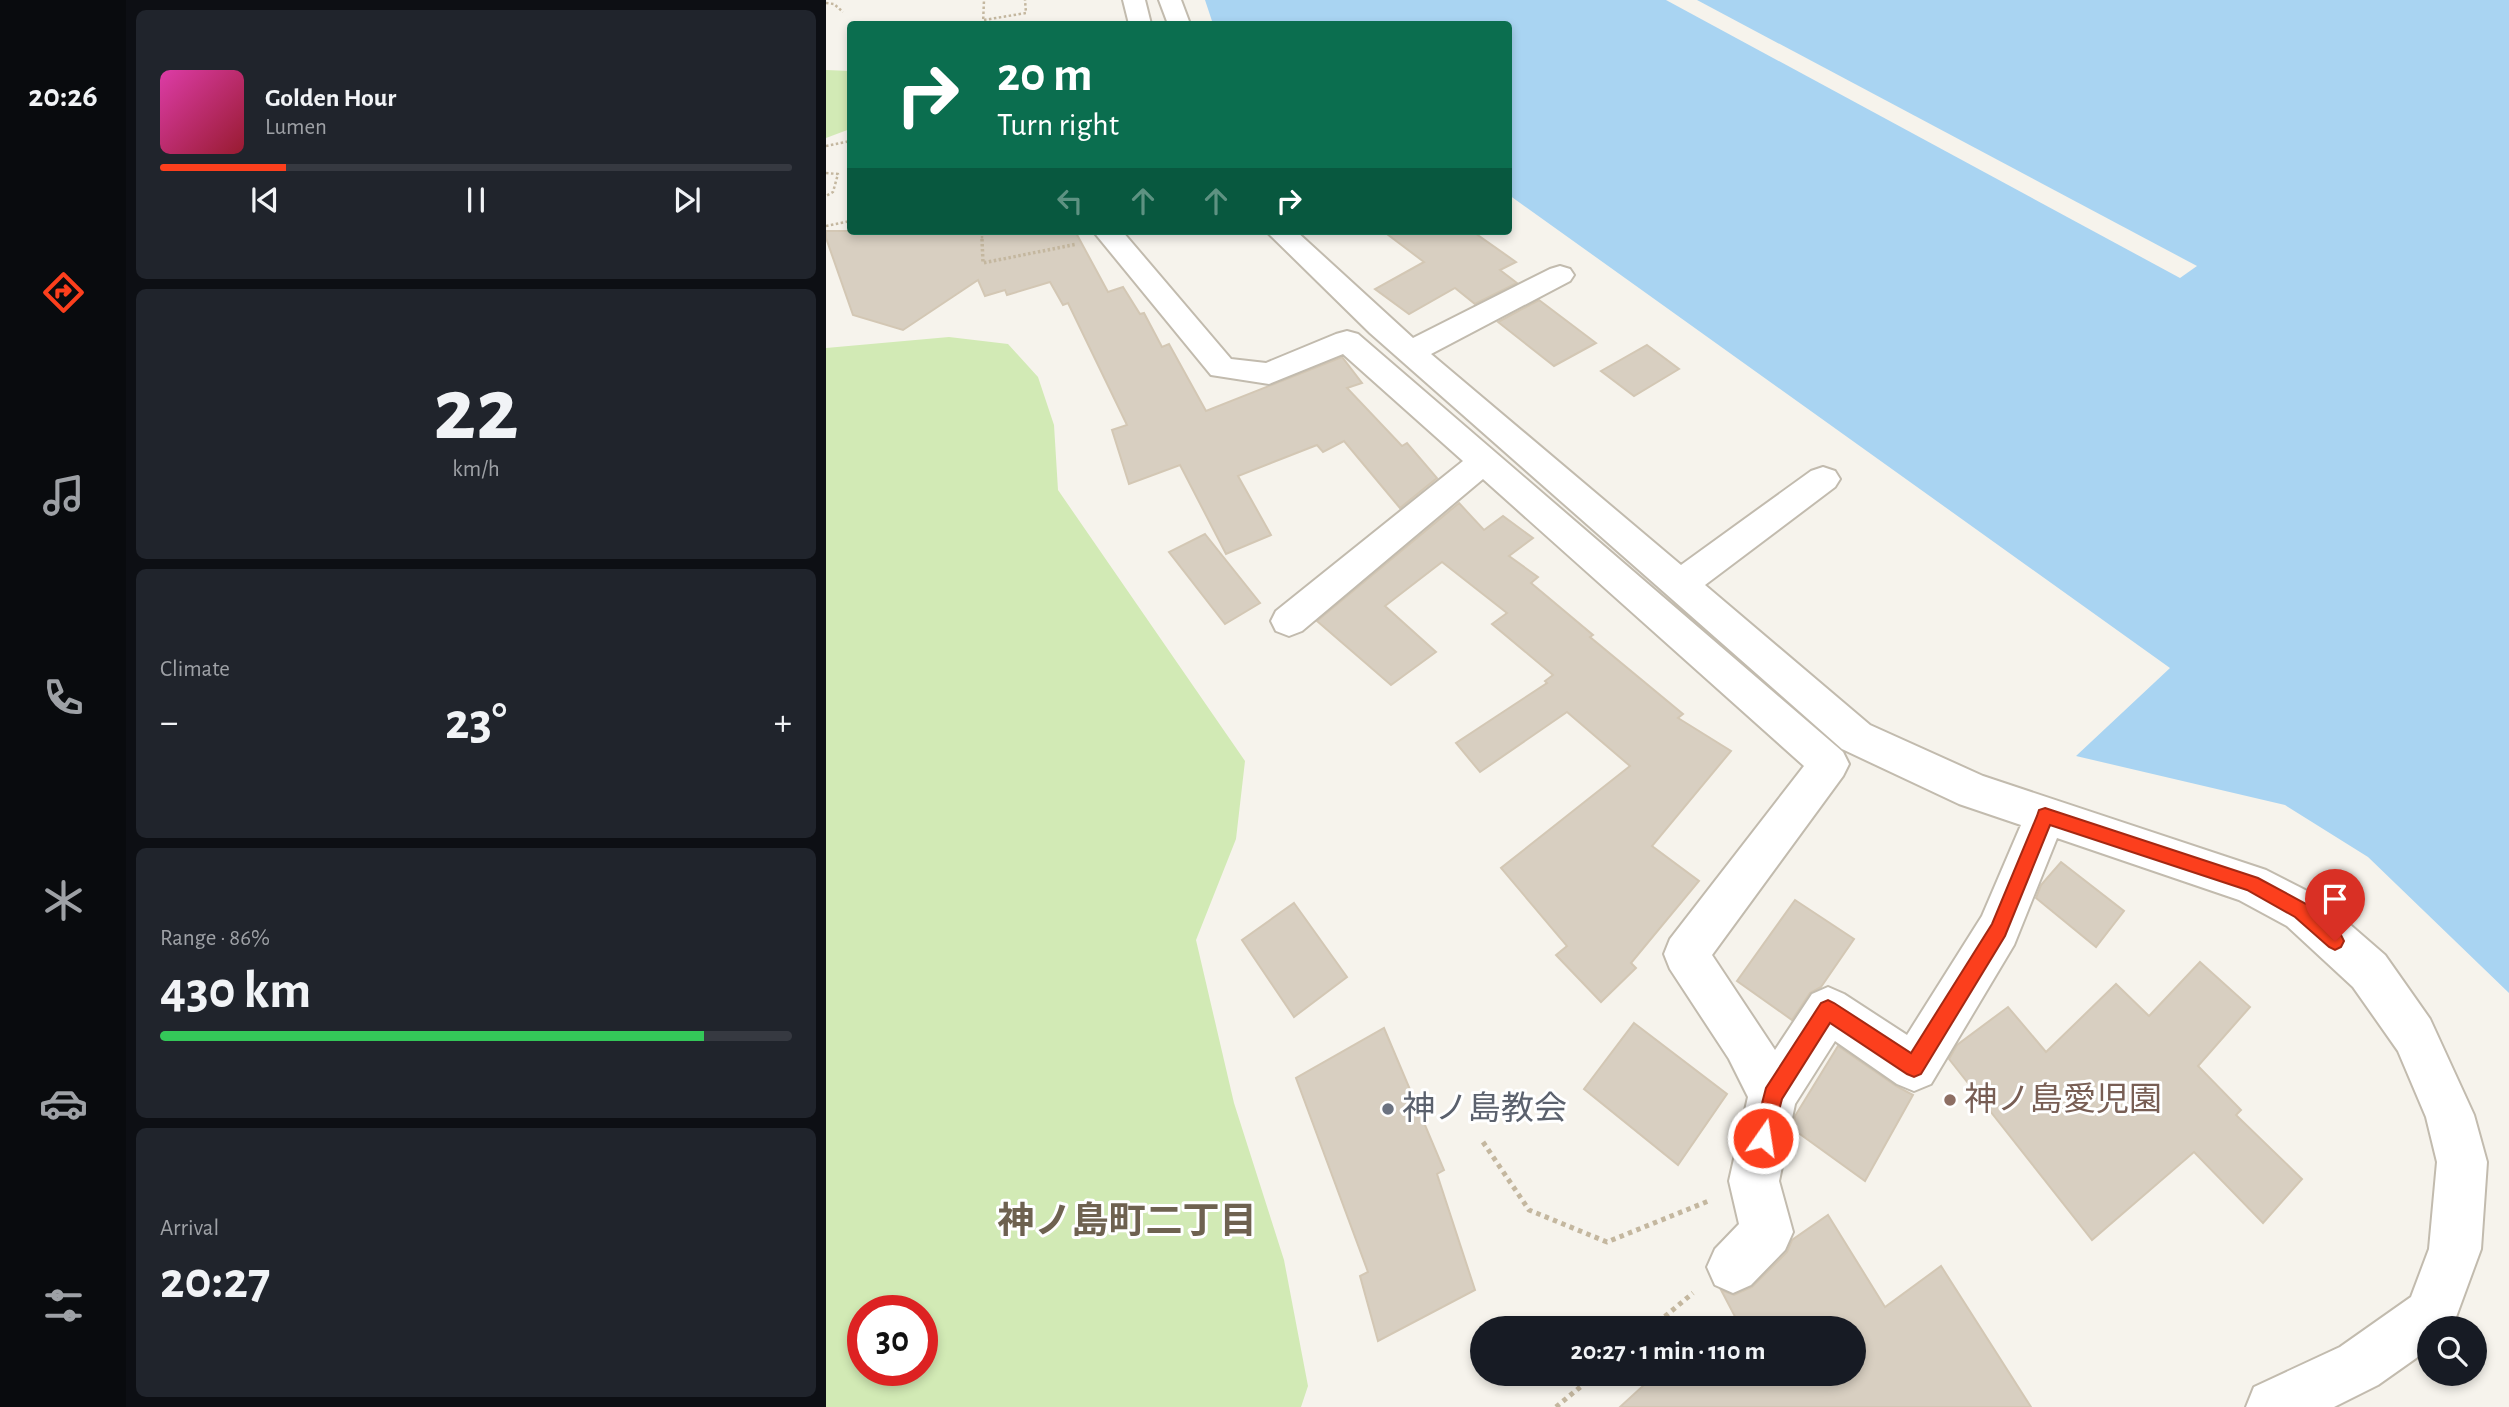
<!DOCTYPE html>
<meta charset="utf-8">
<style>
:root{--surface:#171b24;--page:#20242c;--text:#f1f3f6;--muted:#9ea1a6;--line:#363941;--accent:#fc3f1d}
body{margin:0;font-family:"Alegreya Sans","Noto Sans JP",sans-serif;background:var(--page);color:var(--text);height:100vh;display:flex;flex-direction:column;font-size:26px;white-space:nowrap}
*{box-sizing:border-box;margin:0}
p{font-size:23px;color:var(--muted)}
.icon{flex:none;width:38px;height:38px;fill:none;stroke:currentColor;stroke-width:2;stroke-linecap:round;stroke-linejoin:round}
.map{position:relative;flex:1;overflow:hidden}
.sheet{display:flex;flex-direction:column;gap:10px;padding:10px;background:#0d0f14;width:700px}
.sheet>*{flex:none}
.hud{position:absolute;left:21px;top:21px;width:665px;height:214px;border-radius:7px;box-shadow:0 4px 10px #0003;background:#0b6e4f;color:#fff;overflow:hidden}
.fabs{position:absolute;left:1591px;top:1316px;display:grid;gap:14px}
.fabs a{display:grid;place-items:center;width:70px;height:70px;border-radius:50%;background:var(--surface);box-shadow:0 4px 10px #0003;font-size:35px}
.speed{position:absolute;left:21px;top:1295px;display:flex;gap:14px;font-size:35px;font-weight:700;text-align:center}
.speed>*{display:grid;place-content:center;width:91px;height:91px;border-radius:50%;background:var(--surface);box-shadow:0 4px 10px #0003;line-height:1}
.speed .limit{border:10px solid #d22;background:#fff;color:#111}
.pin{position:absolute;display:grid;place-items:center;width:60px;height:60px;color:#fff;margin:-72px -30px;border-radius:50% 50% 50% 0;rotate:-45deg;box-shadow:0 0 7px #0007}
.pin .icon{rotate:45deg}
.me{position:absolute;width:77px;margin:-38px;rotate:13deg;stroke-linejoin:round;filter:drop-shadow(0 0 5px #0008)}
.turn{display:flex;align-items:center;gap:24px;height:147px;padding:0 35px;font-size:32px}
.turn .icon{width:91px;height:91px;stroke-width:2.5}
.turn b{display:block;font-size:49px;line-height:60px}
.lanes{display:flex;align-items:center;height:66px;padding:0 35px;background:#0003;justify-content:center;gap:35px;direction:ltr}
.lanes .off{opacity:.35}
.big{font-size:52px;font-weight:700;line-height:1.1}
.sheet .widget{flex:1;display:flex;flex-direction:column;justify-content:center;gap:10px;min-width:0;padding:0 24px;border-radius:10px;background:var(--page)}
.sheet .dial{align-items:center;gap:0}
.dial b{font-size:91px;line-height:1}
.song{display:flex;align-items:center;gap:21px}
.cover{width:84px;height:84px;border-radius:10px;background:linear-gradient(135deg,hsl(320 70% 55%),hsl(350 70% 35%))}
.played{height:7px;border-radius:4px;background:linear-gradient(90deg,var(--accent) 20%,var(--line) 20%)}
.keys{display:flex;justify-content:space-around;direction:ltr}
.heat{display:flex;justify-content:space-between;align-items:center;font-size:38px;direction:ltr}
.charge{height:10px;border-radius:5px;background:linear-gradient(90deg,#34c759 86%,var(--line) 0)}
.trip{position:absolute;left:644px;top:1316px;width:396px;height:70px;border-radius:35px;background:var(--surface);box-shadow:0 4px 10px #0003;font-weight:700;line-height:70px;text-align:center}
main{display:flex;flex:1;min-height:0}
.menu{display:flex;flex-direction:column;width:126px;justify-content:space-around;align-items:center;background:#090b0e;color:var(--muted)}
.menu .icon{width:49px;height:49px}
.menu .current{color:var(--accent)}
.menu b{font-size:32px;color:var(--text)}
.map>svg:first-child{display:block}
.green{fill:#d2eab5;fill-rule:evenodd}
.water{fill:#a9d4f2}
.pier{fill:#f6f3ec}
.building{fill:#d8cfc1;stroke:#d3c7b4;stroke-width:2}
.lines{fill:none;stroke-linecap:round;stroke-linejoin:round}
.minor-casing{stroke:#c2bbae;stroke-width:4}
.path-far2{stroke:#c4b79f;stroke-width:2.5;stroke-dasharray:2.5 2.5;stroke-linecap:butt}
.path-far1{stroke:#c4b79f;stroke-width:3.5;stroke-dasharray:2.5 2.5;stroke-linecap:butt}
.path{stroke:#c4b79f;stroke-width:5;stroke-dasharray:4.5 4.5;stroke-linecap:butt}
.minor{fill:#fff;fill-rule:evenodd}
.route{fill:#fc3f1d;stroke:#a42913;stroke-width:2}
.education-dot{fill:#8d6e63;stroke:#fff;stroke-width:2.5}
.worship-dot{fill:#6b7280;stroke:#fff;stroke-width:2.5}
.labels{text-anchor:middle;dominant-baseline:central;stroke-width:6;stroke-linejoin:round;paint-order:stroke}
.near-education-label{font-size:33px;fill:#785e54;stroke:#fff;text-anchor:start}
.near-worship-label{font-size:33px;fill:#5b616d;stroke:#fff;text-anchor:start}
.near-neighbourhood-label{font-size:37px;font-weight:bold;fill:#6e6250;stroke:#fff}
</style>
<main>
<nav class="menu">
<b>20:26</b>
<svg class="icon current" aria-label="directions" viewBox="0 0 24 24"><path d="M12 3l9 9-9 9-9-9zM9 14v-3h6M13 9l2 2-2 2"/></svg>
<svg class="icon" aria-label="music" viewBox="0 0 24 24"><path d="M9 18V5l10-2v13"/><circle cx="6" cy="18" r="3"/><circle cx="16" cy="16" r="3"/></svg>
<svg class="icon" aria-label="phone" viewBox="0 0 24 24"><path d="M5 4h4l2 5-3 2q2 4 5 5l2-3 5 2v4C11 20 4 13 5 4z"/></svg>
<svg class="icon" aria-label="climate" viewBox="0 0 24 24"><path d="M12 3v18M4 7l16 10M4 17L20 7"/></svg>
<svg class="icon" aria-label="car" viewBox="0 0 24 24"><path d="M5 17H2v-5l4-1 3-4h7l3 4 3 1v5h-3M9 17h6M6 11h13"/><circle cx="7" cy="17" r="2"/><circle cx="17" cy="17" r="2"/></svg>
<svg class="icon" aria-label="filters" viewBox="0 0 24 24"><path d="M4 7h16M4 17h16"/><circle cx="9" cy="7" r="2"/><circle cx="15" cy="17" r="2"/></svg>
</nav>
<section class="sheet">
<div class="widget">
<div class="song"><i class="cover"></i><div><b>Golden Hour</b><p>Lumen</p></div></div>
<div class="played"></div>
<div class="keys"><svg class="icon" aria-label="previous" viewBox="0 0 24 24"><path d="M18 5L8 12l10 7zM5 5v14"/></svg><svg class="icon" aria-label="pause" viewBox="0 0 24 24"><path d="M8 5v14M16 5v14"/></svg><svg class="icon" aria-label="next" viewBox="0 0 24 24"><path d="M6 5l10 7-10 7zM19 5v14"/></svg></div>
</div>
<div class="widget dial"><b>22</b><p>km/h</p></div>
<div class="widget"><p>Climate</p>
<div class="heat"><a>−</a><b class="big">23°</b><a>+</a></div>
</div>
<div class="widget"><p>Range · 86%</p><b class="big">430 km</b><div class="charge"></div></div>
<div class="widget"><p>Arrival</p><b class="big">20:27</b></div>
</section>
<div class="map">
<svg width="1683" height="1407" viewBox="0 0 1683 1407">
<rect width="100%" height="100%" fill="#f6f3ec"/>
<g class="green">
<path d="M0,70L24,71V129L0,138Z"/>
<path d="M123,337L182,344L212,377L228,425L232,490L419,761L410,839L370,940L408,1103L458,1260L482,1386L475,1407H0V348ZM37,1311H96V1370H37Z"/>
</g>
<path class="water" d="M379,0H1683V993L1542,857L1459,805L1250,756L1344,668L683,195L682,24H387Z"/>
<path class="pier" d="M840,0H871L1371,266L1354,278Z"/>
<g class="building">
<path d="M0,231H249L282,292L297,287L314,314L318,313L336,347L343,344L380,411L516,357L536,383L521,388L576,446L581,443L611,478L574,508L518,441L497,452L491,445L412,476L445,535L400,554L354,465L303,484L286,430L301,425L242,303L237,305L224,282L181,295L179,290L159,296L152,280L77,330L27,315L0,238Z"/>
<path d="M557,231H646L690,262L674,270L691,283L649,304L629,288L583,314L549,289L598,262Z"/>
<path d="M713,300L770,343L728,366L672,322Z"/>
<path d="M821,345L853,369L808,396L775,371Z"/>
<path d="M633,503L658,530L677,516L707,538L683,556L712,577L705,583L767,635L764,637L857,714L852,718L905,751L826,846L873,881L805,963L810,968L775,1002L730,955L741,946L675,868L804,766L741,712L654,772L630,743L721,683L719,681L727,675L666,624L681,613L616,562L559,606L610,652L565,685L491,621Z"/>
<path d="M379,534L434,603L399,624L343,552Z"/>
<path d="M1235,862L1298,911L1270,947L1210,898L1215,885Z"/>
<path d="M969,900L1028,939L995,987L984,993L966,1020L911,981Z"/>
<path d="M468,903L521,977L468,1017L416,940Z"/>
<path d="M1374,962L1424,1007L1372,1066L1415,1110L1410,1115L1476,1179L1437,1223L1368,1152L1266,1240L1123,1059L1131,1045L1182,1007L1220,1052L1290,984L1323,1016Z"/>
<path d="M808,1023L901,1094L852,1165L758,1089Z"/>
<path d="M558,1028L618,1170L611,1174L649,1290L552,1341L534,1276L542,1272L470,1078Z"/>
<path d="M1012,1046L1070,1086L1087,1095L1039,1181L967,1129L969,1116Z"/>
<path d="M1002,1215L1059,1307L1115,1266L1205,1407H794L830,1374H1027V1328H915L895,1290L908,1295L926,1287L961,1252L966,1240Z"/>
</g>
<g class="lines">
<g class="minor-casing">
<g id="minor">
<path d="M297,0H319L325,24H303Z"/>
<path d="M333,0H355L364,24H342Z"/>
<path d="M267,231H296L405,359L440,363L510,334L521,331L532,334L1017,752L1023,764L1017,776L886,955L949,1050L986,994L1002,987L1018,994L1081,1035L1156,916L1195,825L1133,804L1016,749L544,333L440,231H470L587,338L724,269L734,266L744,269L748,275L744,281L605,354L855,565L985,471L997,467L1009,471L1014,479L1009,487L879,585L1044,725L1157,776L1440,870L1491,896L1559,955L1604,1019L1648,1115L1661,1162L1655,1249L1626,1328H1603V1349L1552,1385L1508,1407H1420L1428,1387L1514,1347L1585,1297L1603,1249L1611,1162L1600,1117L1572,1051L1527,987L1461,926L1413,900L1231,838L1188,945L1105,1084L1088,1091L1071,1084L1009,1041L969,1104L953,1181L967,1232L959,1250L925,1285L907,1293L889,1285L881,1267L889,1249L913,1224L903,1181L922,1097L903,1059L844,969L838,954L844,939L978,766L657,479L476,631L463,636L450,631L445,621L450,611L637,461L517,354L443,384L385,375Z"/>
</g>
</g>
<g class="path-far2">
<path d="M0,3L8,4L17,12"/>
<path d="M158,20L200,13L199,0"/>
<path d="M157,24L158,0"/>
<path d="M0,146L24,141"/>
<path d="M0,173L12,174L7,192L0,196"/>
<path d="M0,226L24,221"/>
<path d="M156,231V240"/>
</g>
<path class="path-far1" d="M156,239L157,263L251,244"/>
<g class="path">
<path d="M657,1142L703,1210L781,1242L885,1200"/>
<path d="M825,1328L867,1293"/>
<path d="M730,1407L770,1374"/>
</g>
<use href="#minor" class="minor"/>
</g>
<path class="route" d="M1219,808L1432,878L1482,905L1515,935L1518,941L1515,947L1509,950L1503,947L1469,917L1421,890L1224,825L1179,936L1095,1074L1088,1077L1081,1074L1004,1023L956,1099L944,1145L937,1148L930,1145L927,1138L940,1088L995,1003L1002,1000L1008,1003L1085,1053L1166,924L1211,816L1213,810Z"/>
<circle class="education-dot" cx="1124" cy="1100" r="7"/>
<circle class="worship-dot" cx="562" cy="1109" r="7"/>
<g class="labels">
<g class="near-education-label">
<text x="1138" y="1100">神ノ島愛児園</text>
</g>
<g class="near-worship-label">
<text x="576" y="1109">神ノ島教会</text>
</g>
<g class="near-neighbourhood-label">
<text x="301" y="1221">神ノ島町二丁目</text>
</g>
</g>
</svg>
<div class="fabs">
<a><svg class="icon" aria-label="search" viewBox="0 0 24 24"><circle cx="10" cy="10" r="6"/><path d="M15 15l6 6"/></svg></a>
</div>
<div class="speed"><div class="limit">30</div></div>
<div class="pin" style="left:1509px;top:941px;background:#d93025"><svg class="icon" aria-label="arrive" viewBox="0 0 24 24"><path d="M6 21V4h12l-3 4 3 4H6"/></svg></div>
<svg class="me" style="left:937px;top:1138px" viewBox="-20 -20 40 40"><circle r="17" fill="#fc3f1d" stroke="#fff" stroke-width="3"/><path d="M0-11L8 9 0 5-8 9z" fill="#fff"/></svg>
<div class="trip">20:27 · 1 min · 110 m</div>
<div class="hud">
<div class="turn"><svg class="icon" aria-label="right" viewBox="0 0 24 24"><path d="M7 20v-9h11M14 6l5 5-5 5"/></svg><div><b>20 m</b>Turn right</div></div>
<div class="lanes"><svg class="icon off" aria-label="left" viewBox="0 0 24 24"><path d="M17 20v-9H6M10 6l-5 5 5 5"/></svg><svg class="icon off" aria-label="ahead" viewBox="0 0 24 24"><path d="M12 20V5M6 11l6-6 6 6"/></svg><svg class="icon off" aria-label="ahead" viewBox="0 0 24 24"><path d="M12 20V5M6 11l6-6 6 6"/></svg><svg class="icon" aria-label="right" viewBox="0 0 24 24"><path d="M7 20v-9h11M14 6l5 5-5 5"/></svg></div>
</div>
</div>
</main>
